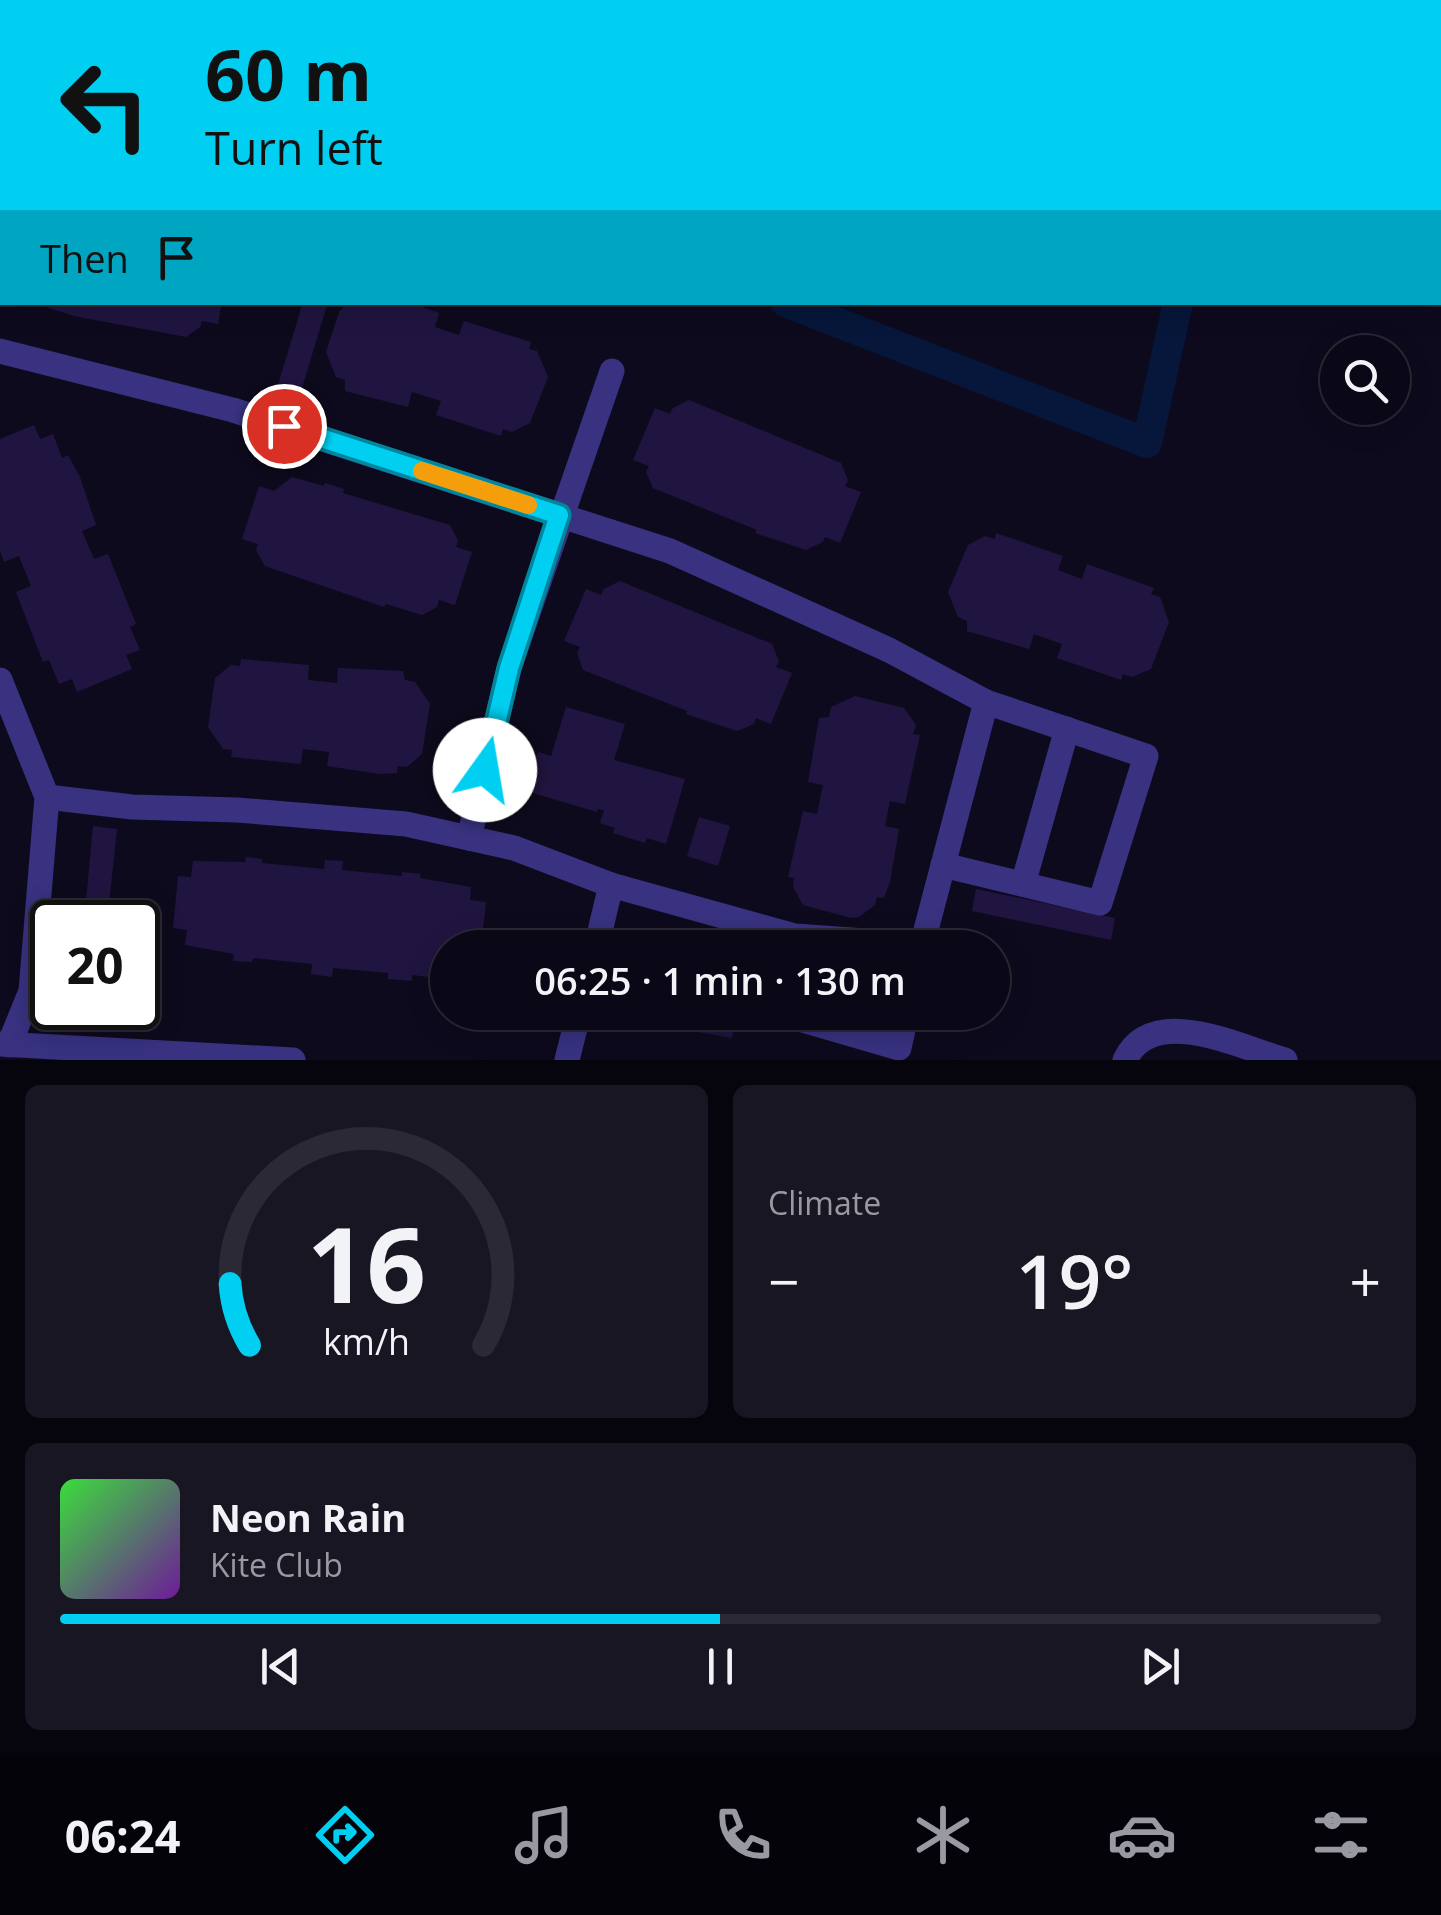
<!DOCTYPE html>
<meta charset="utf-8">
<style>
:root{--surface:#0a0816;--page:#181623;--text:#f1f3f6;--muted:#999aa1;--line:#2a2935;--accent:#00cff2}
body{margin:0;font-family:"Open Sans",sans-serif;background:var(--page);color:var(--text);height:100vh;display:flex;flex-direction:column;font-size:38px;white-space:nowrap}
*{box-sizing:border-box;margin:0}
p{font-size:32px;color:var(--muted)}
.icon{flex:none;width:55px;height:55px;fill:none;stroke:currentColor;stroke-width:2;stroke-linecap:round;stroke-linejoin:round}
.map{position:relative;height:1060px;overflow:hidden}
.panel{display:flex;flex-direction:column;gap:25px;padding:25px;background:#06040c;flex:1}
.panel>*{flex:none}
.guide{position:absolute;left:0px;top:0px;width:1442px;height:305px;box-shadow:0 5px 25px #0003,0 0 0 2px var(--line);background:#00cff2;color:#111;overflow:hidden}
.buttons{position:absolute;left:1320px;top:335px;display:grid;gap:20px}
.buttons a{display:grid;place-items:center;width:90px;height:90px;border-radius:50%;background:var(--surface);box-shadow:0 5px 25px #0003,0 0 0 2px var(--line);font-size:50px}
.speed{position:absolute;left:30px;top:900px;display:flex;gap:20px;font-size:50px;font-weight:700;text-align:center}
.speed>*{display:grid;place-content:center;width:130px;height:130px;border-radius:50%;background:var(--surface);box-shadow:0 5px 25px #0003,0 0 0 2px var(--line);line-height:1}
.speed .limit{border:5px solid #111;border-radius:15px;background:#fff;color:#111}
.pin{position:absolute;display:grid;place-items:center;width:85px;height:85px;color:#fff;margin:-42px;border:5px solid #fff;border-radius:50%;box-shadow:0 2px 10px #0007}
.me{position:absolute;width:110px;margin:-55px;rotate:13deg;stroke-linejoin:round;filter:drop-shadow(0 0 8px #0008)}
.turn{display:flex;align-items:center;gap:35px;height:210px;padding:0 40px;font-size:45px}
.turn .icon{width:130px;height:130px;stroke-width:2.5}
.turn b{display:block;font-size:70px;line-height:85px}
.then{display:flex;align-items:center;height:95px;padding:0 40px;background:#0003;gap:20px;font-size:38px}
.big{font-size:75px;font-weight:600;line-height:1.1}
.panel .card{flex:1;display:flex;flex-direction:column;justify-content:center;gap:15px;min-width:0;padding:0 35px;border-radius:15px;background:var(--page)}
.panel .dial{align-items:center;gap:0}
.dial svg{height:260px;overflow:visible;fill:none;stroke:var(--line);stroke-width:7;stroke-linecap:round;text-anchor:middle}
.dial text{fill:var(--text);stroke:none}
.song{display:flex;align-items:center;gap:30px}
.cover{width:120px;height:120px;border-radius:15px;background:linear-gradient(135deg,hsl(120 70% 55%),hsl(280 70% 35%))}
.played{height:10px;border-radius:5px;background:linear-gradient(90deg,var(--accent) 50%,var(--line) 50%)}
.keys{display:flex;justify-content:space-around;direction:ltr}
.heat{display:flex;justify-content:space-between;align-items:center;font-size:55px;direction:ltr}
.panel .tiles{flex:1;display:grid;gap:25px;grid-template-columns:1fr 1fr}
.card:last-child{grid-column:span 2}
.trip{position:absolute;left:430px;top:930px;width:580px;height:100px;border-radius:50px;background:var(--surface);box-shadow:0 5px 25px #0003,0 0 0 2px var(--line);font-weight:600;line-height:100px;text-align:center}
.dock{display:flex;height:160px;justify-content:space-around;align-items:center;background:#040309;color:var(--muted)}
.dock .icon{width:70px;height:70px}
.dock .on{color:var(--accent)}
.dock b{font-size:45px;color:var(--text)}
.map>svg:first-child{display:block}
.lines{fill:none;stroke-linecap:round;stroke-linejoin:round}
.canal{stroke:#06173b;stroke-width:30}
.building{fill:#201540}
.minor{stroke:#383280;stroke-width:25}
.route-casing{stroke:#00879d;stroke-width:25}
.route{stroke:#00cff2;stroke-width:18}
.slow{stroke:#f59e0b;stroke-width:18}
</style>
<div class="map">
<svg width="1441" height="1060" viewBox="0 0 1441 1060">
<rect width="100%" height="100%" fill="#0e0a1d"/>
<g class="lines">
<g class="canal">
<path d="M1243,2L1244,0"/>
<path d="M0,50H2"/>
<path d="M785,302L1147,443L1178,302"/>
</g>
</g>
<g class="building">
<path d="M30,302H222L218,324L202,321L200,327L186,337L74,316Z"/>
<path d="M303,302H328L301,391L278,385Z"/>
<path d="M348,302H407L439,313L435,327L459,335L464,321L531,342L529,349L537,351L548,377L530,423L512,432L503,429L501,436L436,415L441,401L412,392L408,407L345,391V380L336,377L326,352L339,312Z"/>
<path d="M689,400L841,463L848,480L845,486L861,492L840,543L825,537L823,542L806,550L755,533L757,530L653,488L646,472L649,466L633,460L655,408L670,414L673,408Z"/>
<path d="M34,425L40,439L53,434L62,458L68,455L80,477L96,525L82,531L94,559L108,554L136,624L130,627L140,650L126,655L132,669L77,692L72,679L59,684L49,660L43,662L16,592L31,586L19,556L4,562L0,551V439Z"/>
<path d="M292,477L324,486L325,483L344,489L343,493L450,525L458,541L456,547L472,552L455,605L439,600L437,607L422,615L386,604L384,607L265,566L256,550L258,544L242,539L259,486L274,491Z"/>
<path d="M996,533L1063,556L1058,570L1082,579L1087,564L1154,588L1151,594L1160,597L1169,622L1151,669L1132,677L1123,674L1121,680L1057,658L1062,644L1034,634L1029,649L967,631V621L958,617L948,592L968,545L985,536L995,539Z"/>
<path d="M620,581L772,644L779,661L776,667L792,673L771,724L756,718L754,724L737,731L686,714L687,711L583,670L577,653L580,647L564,641L586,589L601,595L604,589Z"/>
<path d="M241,659L309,665L308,680L337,683L338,668L403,671L405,680L415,682L430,704L422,754L407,767L398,766L397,773L380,774L327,766L329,752L303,749L301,764L231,757L232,750L223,749L208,727L215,678L231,665L240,666Z"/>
<path d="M855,696L904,708L916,725L913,734L920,735L905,804L890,801L885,826L899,829L890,882L884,898L877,897L875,905L859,917L851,918L803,905L793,887L794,878L788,877L803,811L817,814L823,785L808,782L819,718L829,717L831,707Z"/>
<path d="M566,707L625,724L614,760L685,779L666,844L647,838L645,843L613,833L615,828L600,823L604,810L598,809L597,812L526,791L538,752L551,756Z"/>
<path d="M699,817L730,826L718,866L687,856Z"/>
<path d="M93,826L117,829L107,922H84Z"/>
<path d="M246,857L262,859V863L324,869L325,860L343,861L342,870L402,876V872L421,874L420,878L471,887L470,900L486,902L481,948H448V974L438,973L437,978L412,975V981L388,979V973L333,968L332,977L311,974L312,964L253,958L252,962L233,961L234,954L185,945L187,930L173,928L178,876L191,877L193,861L245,862Z"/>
<path d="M976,889L1115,918L1111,940L972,911Z"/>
<path d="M684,1012H728L736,1016L732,1038L681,1029Z"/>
</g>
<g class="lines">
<g class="minor">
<path d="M0,351L233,410L670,551L889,650L986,702L922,945L795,936L611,885L514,848L406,824L237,810L132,807L47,797"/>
<path d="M0,680L47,797L31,991L9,1045"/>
<path d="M469,838L509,668L612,371"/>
<path d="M943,865L1100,903L1146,756L986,702"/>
<path d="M1023,884L1067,729"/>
<path d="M596,948L611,885"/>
<path d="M775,1012L899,1048L907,1012"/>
<path d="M0,1044L293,1060"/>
<path d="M567,1060L579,1012"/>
<path d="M1125,1060C1153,1002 1242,1048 1285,1060"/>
</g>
</g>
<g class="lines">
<g class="route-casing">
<path id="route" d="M284,426L559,515L509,668L485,770"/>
</g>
<use href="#route" class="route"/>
<path class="slow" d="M422,471L528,505"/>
</g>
</svg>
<div class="buttons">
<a><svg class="icon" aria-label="search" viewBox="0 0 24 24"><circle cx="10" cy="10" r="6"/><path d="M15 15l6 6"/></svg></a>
</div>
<div class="speed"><div class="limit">20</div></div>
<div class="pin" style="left:284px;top:426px;background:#d93025"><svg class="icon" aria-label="arrive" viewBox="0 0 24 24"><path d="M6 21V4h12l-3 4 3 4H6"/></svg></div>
<svg class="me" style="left:485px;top:770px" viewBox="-20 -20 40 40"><circle r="19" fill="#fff"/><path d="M0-13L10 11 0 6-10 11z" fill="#00cff2"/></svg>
<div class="trip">06:25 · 1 min · 130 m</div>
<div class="guide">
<div class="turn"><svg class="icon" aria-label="left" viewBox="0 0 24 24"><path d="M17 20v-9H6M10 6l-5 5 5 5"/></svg><div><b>60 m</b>Turn left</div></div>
<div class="then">Then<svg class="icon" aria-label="arrive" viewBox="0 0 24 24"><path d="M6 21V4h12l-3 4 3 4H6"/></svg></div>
</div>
</div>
<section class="panel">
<div class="tiles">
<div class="card dial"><svg viewBox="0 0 100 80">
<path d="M14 69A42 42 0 1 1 86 69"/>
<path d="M14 69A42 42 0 0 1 8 50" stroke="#00cff2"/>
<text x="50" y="56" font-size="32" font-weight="700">16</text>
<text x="50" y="72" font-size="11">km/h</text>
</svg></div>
<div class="card"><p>Climate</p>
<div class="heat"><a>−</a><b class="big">19°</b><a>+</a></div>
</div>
<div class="card">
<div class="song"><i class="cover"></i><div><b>Neon Rain</b><p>Kite Club</p></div></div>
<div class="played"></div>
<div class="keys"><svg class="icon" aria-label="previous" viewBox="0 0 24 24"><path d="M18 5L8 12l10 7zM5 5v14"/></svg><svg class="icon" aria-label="pause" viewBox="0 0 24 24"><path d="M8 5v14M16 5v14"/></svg><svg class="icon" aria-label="next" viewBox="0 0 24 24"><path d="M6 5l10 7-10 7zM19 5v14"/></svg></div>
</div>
</div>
</section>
<nav class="dock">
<b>06:24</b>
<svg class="icon on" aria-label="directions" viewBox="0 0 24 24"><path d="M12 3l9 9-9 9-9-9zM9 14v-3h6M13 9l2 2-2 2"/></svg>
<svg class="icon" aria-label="music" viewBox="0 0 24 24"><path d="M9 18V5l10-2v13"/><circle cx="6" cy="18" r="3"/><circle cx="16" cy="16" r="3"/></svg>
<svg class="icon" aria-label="phone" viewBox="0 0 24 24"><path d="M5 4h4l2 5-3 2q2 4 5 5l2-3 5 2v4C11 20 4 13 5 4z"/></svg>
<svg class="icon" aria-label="climate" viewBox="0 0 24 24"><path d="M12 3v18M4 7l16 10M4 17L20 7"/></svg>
<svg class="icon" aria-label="car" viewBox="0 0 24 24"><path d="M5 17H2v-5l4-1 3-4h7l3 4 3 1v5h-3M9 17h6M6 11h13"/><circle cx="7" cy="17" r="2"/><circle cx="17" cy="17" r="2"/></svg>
<svg class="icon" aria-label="filters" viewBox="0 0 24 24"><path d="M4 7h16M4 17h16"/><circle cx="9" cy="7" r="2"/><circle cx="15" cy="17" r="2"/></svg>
</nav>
